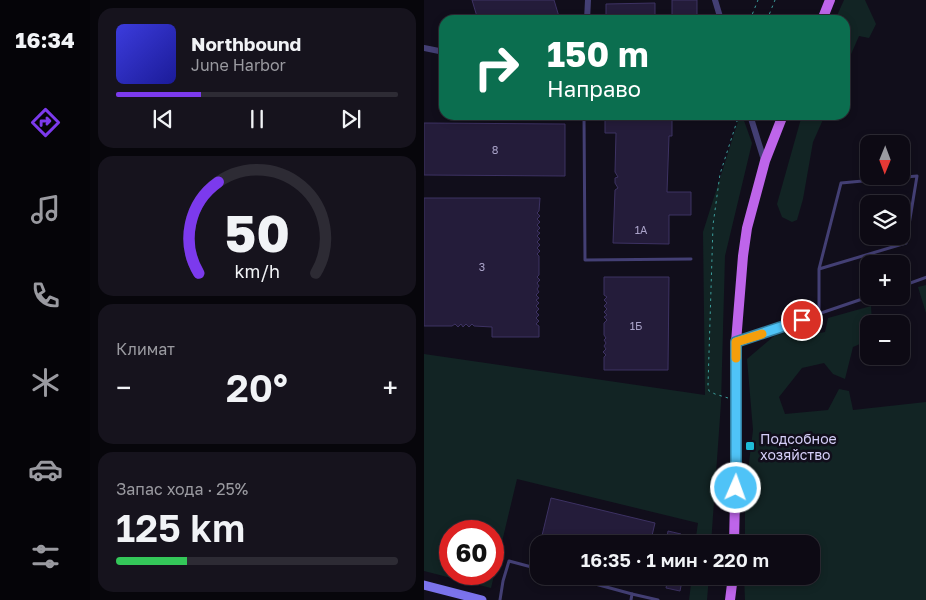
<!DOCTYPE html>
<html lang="ru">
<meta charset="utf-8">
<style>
:root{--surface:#0d0a14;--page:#16131d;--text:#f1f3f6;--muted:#9a9aa0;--line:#2d2b34;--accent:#7c3aed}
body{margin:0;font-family:"Golos Text",sans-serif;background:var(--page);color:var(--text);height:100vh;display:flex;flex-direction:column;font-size:19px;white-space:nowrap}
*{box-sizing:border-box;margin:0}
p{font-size:16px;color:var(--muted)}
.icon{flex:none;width:28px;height:28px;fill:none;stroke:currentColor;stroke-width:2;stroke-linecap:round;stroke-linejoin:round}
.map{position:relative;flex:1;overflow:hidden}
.drawer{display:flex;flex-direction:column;gap:8px;padding:8px;background:#07060b;width:334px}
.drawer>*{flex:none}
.top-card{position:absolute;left:15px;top:15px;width:411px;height:105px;border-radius:15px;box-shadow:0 2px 8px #0003,0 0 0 1px var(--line);background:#0b6e4f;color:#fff;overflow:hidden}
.needle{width:32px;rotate:181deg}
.fabs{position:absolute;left:436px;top:135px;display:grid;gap:10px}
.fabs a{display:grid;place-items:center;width:50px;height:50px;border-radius:10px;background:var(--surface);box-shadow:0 2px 8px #0003,0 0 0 1px var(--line);font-size:25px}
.speed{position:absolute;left:15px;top:520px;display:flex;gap:10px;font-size:25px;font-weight:700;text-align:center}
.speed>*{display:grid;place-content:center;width:65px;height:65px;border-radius:50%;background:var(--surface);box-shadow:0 2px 8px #0003,0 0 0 1px var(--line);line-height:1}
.speed .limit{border:8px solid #d22;background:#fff;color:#111}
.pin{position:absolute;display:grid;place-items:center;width:42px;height:42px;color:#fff;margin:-21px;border:2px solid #fff;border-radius:50%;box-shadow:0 1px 5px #0007}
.me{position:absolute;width:55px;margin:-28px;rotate:2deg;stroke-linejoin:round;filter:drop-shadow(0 0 4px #0008)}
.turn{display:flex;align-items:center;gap:18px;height:105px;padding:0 25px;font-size:22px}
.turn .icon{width:65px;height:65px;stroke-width:2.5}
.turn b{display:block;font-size:35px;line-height:42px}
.big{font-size:38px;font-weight:600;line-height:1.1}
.drawer .widget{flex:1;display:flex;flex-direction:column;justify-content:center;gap:8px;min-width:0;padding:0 18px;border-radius:15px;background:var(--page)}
.drawer .dial{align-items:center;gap:0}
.dial svg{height:130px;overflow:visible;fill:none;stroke:var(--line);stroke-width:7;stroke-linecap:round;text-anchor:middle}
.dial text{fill:var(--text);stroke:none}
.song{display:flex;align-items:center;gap:15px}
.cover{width:60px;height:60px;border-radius:8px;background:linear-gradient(135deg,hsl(240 70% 55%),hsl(240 70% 35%))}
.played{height:5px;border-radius:2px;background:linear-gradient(90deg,var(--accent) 30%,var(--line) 30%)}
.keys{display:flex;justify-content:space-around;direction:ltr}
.heat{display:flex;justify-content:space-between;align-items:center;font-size:28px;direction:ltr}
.charge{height:8px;border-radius:4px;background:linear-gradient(90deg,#34c759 25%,var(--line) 0)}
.trip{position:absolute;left:106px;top:535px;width:290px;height:50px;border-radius:15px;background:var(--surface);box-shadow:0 2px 8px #0003,0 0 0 1px var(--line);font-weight:600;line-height:50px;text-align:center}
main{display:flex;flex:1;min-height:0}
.tabs{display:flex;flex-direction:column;width:90px;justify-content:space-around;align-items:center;background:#050408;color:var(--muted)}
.tabs .icon{width:35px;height:35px}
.tabs .selected{color:var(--accent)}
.tabs b{font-size:22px;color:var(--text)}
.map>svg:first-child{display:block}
.green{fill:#122424;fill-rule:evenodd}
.building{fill:#241c3a;stroke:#3d3263}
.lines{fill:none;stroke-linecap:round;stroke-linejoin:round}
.path{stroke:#3c9f9d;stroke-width:1;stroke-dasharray:2.5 4;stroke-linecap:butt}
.lane{stroke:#433f74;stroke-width:3}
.street{stroke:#433f74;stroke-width:6}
.secondary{stroke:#7b73ec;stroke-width:9}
.primary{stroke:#be65ea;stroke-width:10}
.route-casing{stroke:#337fa1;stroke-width:12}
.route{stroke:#4fc3f7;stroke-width:9}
.slow{stroke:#f59e0b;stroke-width:9}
.poi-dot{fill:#1ebbd6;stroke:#110e1b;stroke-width:2}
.labels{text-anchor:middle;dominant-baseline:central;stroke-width:5;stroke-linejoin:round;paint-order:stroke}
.number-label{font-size:11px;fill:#a9a2c8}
.poi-label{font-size:14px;fill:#d5cff8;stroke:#110e1b;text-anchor:start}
</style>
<main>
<nav class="tabs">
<b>16:34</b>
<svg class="icon selected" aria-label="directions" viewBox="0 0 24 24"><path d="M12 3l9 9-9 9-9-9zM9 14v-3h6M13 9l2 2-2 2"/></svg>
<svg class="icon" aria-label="music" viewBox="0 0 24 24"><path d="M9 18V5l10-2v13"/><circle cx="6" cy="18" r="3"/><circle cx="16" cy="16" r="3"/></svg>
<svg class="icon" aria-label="phone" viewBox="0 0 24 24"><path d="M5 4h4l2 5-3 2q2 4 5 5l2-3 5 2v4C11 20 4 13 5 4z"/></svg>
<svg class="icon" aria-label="climate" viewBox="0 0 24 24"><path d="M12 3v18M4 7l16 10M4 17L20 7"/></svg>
<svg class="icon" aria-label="car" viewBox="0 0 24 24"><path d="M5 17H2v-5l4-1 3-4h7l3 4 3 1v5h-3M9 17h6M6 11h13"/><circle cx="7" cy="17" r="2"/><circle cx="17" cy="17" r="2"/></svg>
<svg class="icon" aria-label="filters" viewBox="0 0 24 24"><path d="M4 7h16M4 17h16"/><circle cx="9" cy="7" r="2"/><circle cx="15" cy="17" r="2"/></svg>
</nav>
<section class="drawer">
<div class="widget">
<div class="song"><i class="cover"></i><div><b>Northbound</b><p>June Harbor</p></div></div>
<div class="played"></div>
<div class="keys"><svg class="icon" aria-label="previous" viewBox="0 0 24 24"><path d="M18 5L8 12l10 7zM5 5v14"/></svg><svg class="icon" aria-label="pause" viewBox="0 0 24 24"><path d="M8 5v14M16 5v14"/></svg><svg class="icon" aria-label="next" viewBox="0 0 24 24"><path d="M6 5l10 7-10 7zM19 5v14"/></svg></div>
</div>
<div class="widget dial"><svg viewBox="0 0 100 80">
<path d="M14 69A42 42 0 1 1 86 69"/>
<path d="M14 69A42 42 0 0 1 26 13" stroke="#7c3aed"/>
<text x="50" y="56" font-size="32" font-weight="700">50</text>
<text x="50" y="72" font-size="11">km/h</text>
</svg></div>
<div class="widget"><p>Климат</p>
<div class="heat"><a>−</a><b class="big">20°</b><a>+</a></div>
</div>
<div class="widget"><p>Запас хода · 25%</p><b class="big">125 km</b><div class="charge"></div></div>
</section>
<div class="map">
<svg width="503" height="600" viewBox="0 0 503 600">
<rect width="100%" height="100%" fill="#110e1b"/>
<g class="green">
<path d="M420,0H441L452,24L445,38L435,36L421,68V20H411Z"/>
<path d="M316,115H318L328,143L301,256L297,403L287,544H271L274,523L93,479L67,588L0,571V354L281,395L279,232ZM69,531V574H26V531Z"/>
<path d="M378,115H401L389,142L379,199L373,220L368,222L358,217L353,204Z"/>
<path d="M502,285H503L502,313L494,287Z"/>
<path d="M447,306L448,324H445V340L429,347L421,379L409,374L400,363L378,368L355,397L361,414L404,410L415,389L425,391L429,410L502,402V600H321L320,576H388V544H321V495L329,430L323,359L350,336L383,325L390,334L401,332L404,318Z"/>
<path d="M268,576H285L283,600H265Z"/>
</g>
<g class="building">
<path d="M48,0H130L136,20H54Z"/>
<rect x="248" y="0" width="25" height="20"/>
<path d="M231,3V20H182V4Z"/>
<path d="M181,115H248V136H245L243,192H267V215H245V244L189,243L191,190L194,188L191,183V178L194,177L191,172L192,133H181Z"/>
<path d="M0,123L141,124V176L0,175Z"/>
<path d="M0,198H116L115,211L113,213L116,216L113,219L116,222L113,225L116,228L113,231L116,233L113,236L116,239L113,242L116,245L113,248L116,251L113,254L115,256V275L113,277L116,280L113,283L115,286L113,289L115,292L112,295L115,298L112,300L115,303L112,306L115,309L112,312L115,315L112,318L115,321L112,324L115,326V337H68V327L50,326L48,324L45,327L42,324L39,327L37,324L34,327L31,324L28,326H0Z"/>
<path d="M180,277H245L244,370H180V357L182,355L179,352L182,349L180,346L182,343L180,340L182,338L180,335V323L183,320L180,317L183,315L180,312L183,309L180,306L183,303L180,300L183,297L180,295Z"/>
<path d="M127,498L231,523L226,544H116Z"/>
<path d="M244,531L257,534L255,544H242Z"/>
<path d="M235,576H259L256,591L242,588L243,583L234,581Z"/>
</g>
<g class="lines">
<g class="path">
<path d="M326,20L334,0"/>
<path d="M343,20L351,0"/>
<path d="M304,398L291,394L285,391L284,385L289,225L296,174L315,115"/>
</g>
<g class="lane">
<path d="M160,115L161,260L267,259"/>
<path d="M395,269L417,183L493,176L482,243L395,269V314"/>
<path d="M478,286L503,277"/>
<path d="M315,341L447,296"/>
<path d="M142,576L208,594L207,600"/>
<path d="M208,594L234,600"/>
<path d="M76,600L79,581L85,561L115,569"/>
</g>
<g class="street">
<path d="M291,0L297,20"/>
<path d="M163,20L164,0"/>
<path d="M0,48L20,52"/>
<path d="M326,115L340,160"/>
</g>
<path class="secondary" d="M0,585L58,600"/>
<g class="primary">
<path d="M398,20L406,0"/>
<path d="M310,544L312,454V342L319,256L323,228L341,161L359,115"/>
<path d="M306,600L309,576"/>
</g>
</g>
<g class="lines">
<g class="route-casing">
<path id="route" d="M312,488V342L378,320"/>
</g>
<use href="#route" class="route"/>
<path class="slow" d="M312,358V342L338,334"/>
</g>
<rect class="poi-dot" x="321" y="441" width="10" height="10" rx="2.5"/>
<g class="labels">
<g class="number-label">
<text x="71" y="149">8</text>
<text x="217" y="229">1А</text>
<text x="58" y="266">3</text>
<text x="212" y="325">1Б</text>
</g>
<g class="poi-label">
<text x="336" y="438">Подсобное<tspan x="336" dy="16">хозяйство</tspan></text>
</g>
</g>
</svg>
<div class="fabs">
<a><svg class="needle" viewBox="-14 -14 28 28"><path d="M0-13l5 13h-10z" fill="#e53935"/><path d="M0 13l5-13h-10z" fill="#9a9aa0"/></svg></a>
<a><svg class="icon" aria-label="layers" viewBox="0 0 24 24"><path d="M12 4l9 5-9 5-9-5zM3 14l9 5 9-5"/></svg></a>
<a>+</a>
<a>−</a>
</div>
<div class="speed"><div class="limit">60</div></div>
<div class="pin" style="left:378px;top:320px;background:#d93025"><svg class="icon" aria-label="arrive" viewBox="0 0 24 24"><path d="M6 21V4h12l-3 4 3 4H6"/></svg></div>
<svg class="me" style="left:312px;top:488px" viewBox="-20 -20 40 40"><circle r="17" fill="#4fc3f7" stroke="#fff" stroke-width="3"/><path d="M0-11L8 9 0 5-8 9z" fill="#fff"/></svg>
<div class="trip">16:35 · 1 мин · 220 m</div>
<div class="top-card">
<div class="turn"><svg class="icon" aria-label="right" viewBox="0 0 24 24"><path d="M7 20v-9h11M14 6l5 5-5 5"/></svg><div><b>150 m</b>Направо</div></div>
</div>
</div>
</main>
